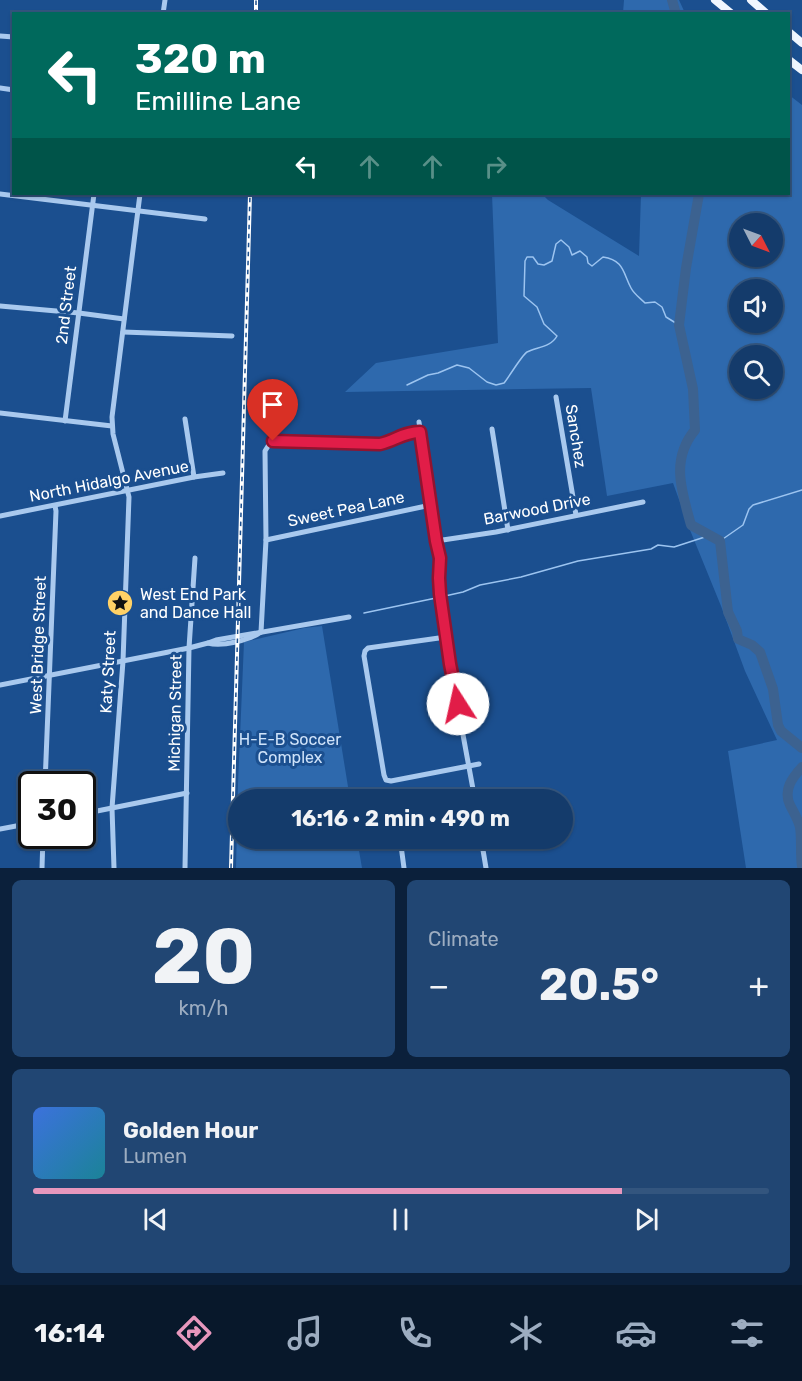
<!DOCTYPE html>
<meta charset="utf-8">
<style>
:root{--surface:#143b6b;--page:#214673;--text:#f1f3f6;--muted:#9dadc1;--line:#33557e;--accent:#e797bd}
body{margin:0;font-family:Rubik,sans-serif;background:var(--page);color:var(--text);height:100vh;display:flex;flex-direction:column;font-size:22px;white-space:nowrap}
*{box-sizing:border-box;margin:0}
p{font-size:20px;color:var(--muted)}
.icon{flex:none;width:33px;height:33px;fill:none;stroke:currentColor;stroke-width:2;stroke-linecap:round;stroke-linejoin:round}
.map{position:relative;height:868px;overflow:hidden}
.drawer{display:flex;flex-direction:column;gap:12px;padding:12px;background:#0b203b;flex:1}
.drawer>*{flex:none}
.banner{position:absolute;left:12px;top:12px;width:778px;height:183px;border-radius:0px;box-shadow:0 2px 4px #0004,0 0 0 2px var(--line);background:#00695c;color:#fff;overflow:hidden}
.needle{width:39px;rotate:132deg}
.buttons{position:absolute;left:729px;top:213px;display:grid;gap:12px}
.buttons a{display:grid;place-items:center;width:54px;height:54px;border-radius:50%;background:var(--surface);box-shadow:0 2px 4px #0004,0 0 0 2px var(--line);font-size:30px}
.speed{position:absolute;left:18px;top:771px;display:flex;gap:12px;font-size:30px;font-weight:700;text-align:center}
.speed>*{display:grid;place-content:center;width:78px;height:78px;border-radius:50%;background:var(--surface);box-shadow:0 2px 4px #0004,0 0 0 2px var(--line);line-height:1}
.speed .limit{border:3px solid #111;border-radius:9px;background:#fff;color:#111}
.pin{position:absolute;display:grid;place-items:center;width:51px;height:51px;color:#fff;margin:-62px -26px;border-radius:50% 50% 50% 0;rotate:-45deg;box-shadow:0 0 6px #0007}
.pin .icon{rotate:45deg}
.me{position:absolute;width:66px;margin:-33px;rotate:350deg;stroke-linejoin:round;filter:drop-shadow(0 0 4px #0008)}
.turn{display:flex;align-items:center;gap:21px;height:126px;padding:0 24px;font-size:27px}
.turn .icon{width:78px;height:78px;stroke-width:2.5}
.turn b{display:block;font-size:42px;line-height:51px}
.lanes{display:flex;align-items:center;height:57px;padding:0 24px;background:#0003;justify-content:center;gap:30px;direction:ltr}
.lanes .off{opacity:.35}
.big{font-size:45px;font-weight:700;line-height:1.1}
.drawer .tile{flex:1;display:flex;flex-direction:column;justify-content:center;gap:9px;min-width:0;padding:0 21px;border-radius:9px;background:var(--page)}
.drawer .dial{align-items:center;gap:0}
.dial b{font-size:78px;line-height:1}
.song{display:flex;align-items:center;gap:18px}
.cover{width:72px;height:72px;border-radius:9px;background:linear-gradient(135deg,hsl(220 70% 55%),hsl(190 70% 35%))}
.played{height:6px;border-radius:3px;background:linear-gradient(90deg,var(--accent) 80%,var(--line) 80%)}
.keys{display:flex;justify-content:space-around;direction:ltr}
.heat{display:flex;justify-content:space-between;align-items:center;font-size:33px;direction:ltr}
.drawer .tiles{flex:1;display:grid;gap:12px;grid-template-columns:1fr 1fr}
.tile:last-child{grid-column:span 2}
.trip{position:absolute;left:228px;top:789px;width:345px;height:60px;border-radius:30px;background:var(--surface);box-shadow:0 2px 4px #0004,0 0 0 2px var(--line);font-weight:700;line-height:60px;text-align:center}
.tabs{display:flex;height:96px;justify-content:space-around;align-items:center;background:#08182b;color:var(--muted)}
.tabs .icon{width:42px;height:42px}
.tabs .selected{color:var(--accent)}
.tabs b{font-size:27px;color:var(--text)}
.map>svg:first-child{display:block}
.green{fill:#2e69ad;fill-rule:evenodd}
.lines{fill:none;stroke-linecap:round;stroke-linejoin:round}
.stream{stroke:#9cc4f0;stroke-width:1.5}
.river{stroke:#3c6290;stroke-width:10}
.minor{stroke:#a9c9ee;stroke-width:5}
.primary{stroke:#f0f6ff;stroke-width:8}
.rail-casing{stroke:#fff;stroke-width:4}
.rail{stroke:#1b4f8f;stroke-width:1.5;stroke-dasharray:4.5;stroke-linecap:butt}
.route-casing{stroke:#92132f;stroke-width:15}
.route{stroke:#e11d48;stroke-width:10}
.labels{text-anchor:middle;dominant-baseline:central;stroke-width:6;stroke-linejoin:round;paint-order:stroke}
.street-label{font-size:16px;fill:#fff;stroke:#1b4f8f}
.poi-label{font-size:16px;fill:#fff;stroke:#1b4f8f;text-anchor:start}
.park-label{font-size:16px;fill:#cfe3fa;stroke:#1b4f8f}
</style>
<div class="map">
<svg width="802" height="868" viewBox="0 0 802 868">
<rect width="100%" height="100%" fill="#1b4f8f"/>
<g class="green">
<path d="M624,0H679L685,13H623Z"/>
<path d="M789,95L802,105V868H746L728,751L777,740L745,671L721,606L690,530L673,483L607,496L591,388L345,392L376,363L498,343L492,194H542L548,200L639,256L641,194H789ZM740,224H772V256H740ZM740,290H772V322H740ZM740,356H772V388H740Z"/>
<path d="M322,626L350,799L238,800V838L357,839L362,868H236L238,784L244,642L304,628Z"/>
</g>
<g class="lines">
<g class="stream">
<path d="M407,385L428,375L438,373L457,365L469,368L487,382L496,385L504,383C509,377 522,355 527,352C537,347 551,347 557,336L544,324L537,307L524,296L525,261L527,257H533L538,264L544,265L552,261L556,244L561,240L569,247L572,255L580,251L587,257L588,263L592,266L603,257C624,260 623,273 631,288C634,294 640,298 645,303L655,302L662,307L666,317L679,325"/>
<path d="M720,541L743,525L749,509L753,505L802,490"/>
<path d="M445,596L463,592L480,585L521,577L578,561L651,549L658,545L674,547L711,535"/>
<path d="M364,613L436,598"/>
<path d="M801,840L802,838"/>
</g>
<g class="river">
<path d="M672,0L676,14"/>
<path d="M699,194L686,268L679,325L693,389L695,430C670,460 682,492 691,525L720,541L728,612L737,631L738,639L752,645L760,652L773,689L778,725L781,731L802,748"/>
<path d="M802,767C792,778 783,790 790,805C794,813 798,819 800,827C802,840 800,853 802,866"/>
</g>
<g class="minor">
<path d="M163,14L165,0"/>
<path d="M0,36L14,37"/>
<path d="M0,88L14,90"/>
<path d="M0,194L205,219"/>
<path d="M0,306L79,313L124,319"/>
<path d="M123,332L232,336"/>
<path d="M556,397L576,515"/>
<path d="M0,413L112,426"/>
<path d="M185,419L194,477"/>
<path d="M65,421L94,194"/>
<path d="M419,422L436,541L440,558L439,578L450,664L475,800"/>
<path d="M492,429L508,530"/>
<path d="M0,516L194,477L223,473"/>
<path d="M266,540L431,505"/>
<path d="M436,541L496,532L643,502"/>
<path d="M261,632L266,540L265,451L270,443L276,441L379,444C395,441 403,432 420,432"/>
<path d="M446,637L368,648L365,651L364,656L384,775L386,780L391,781L479,764"/>
<path d="M208,643C222,647 250,640 261,632"/>
<path d="M0,685L189,648L208,643L216,640L349,617"/>
<path d="M45,784L56,511L55,506"/>
<path d="M82,814L187,793"/>
<path d="M0,829L32,823"/>
<path d="M400,838L404,868"/>
<path d="M481,838L486,868"/>
<path d="M42,868L43,836"/>
<path d="M114,868L112,808L123,661L129,497L113,434L112,417L140,194"/>
<path d="M185,868L189,648L195,558"/>
</g>
<g class="primary">
<path d="M715,0L732,14"/>
<path d="M751,0L767,14"/>
<path d="M789,32L802,43"/>
<path d="M789,60L802,70"/>
</g>
<g class="rail-casing">
<g id="rail">
<path d="M256,14V0"/>
<path d="M231,868L250,194"/>
</g>
</g>
<use href="#rail" class="rail"/>
</g>
<g class="lines">
<g class="route-casing">
<path id="route" d="M273,441L380,444C395,441 403,432 420,432L436,541L440,558L439,578L440,594L450,664L458,704"/>
</g>
<use href="#route" class="route"/>
</g>
<defs>
<g id="sight-disc" transform="scale(1.35)"><circle r="9.5" fill="#ffd166" stroke="#1b4f8f"/><path d="M0-6L1.8-2.2L6-1.7L2.9 1.2L3.7 5.4L0 3.3L-3.7 5.4L-2.9 1.2L-6-1.7L-1.8-2.2Z" fill="#111"/></g>
</defs>
<g fill-rule="evenodd">
<use href="#sight-disc" x="120" y="603"/>
</g>
<g class="labels">
<g class="street-label">
<text transform="translate(66 305) rotate(-83)">2nd Street</text>
<text transform="translate(576 436) rotate(81)">Sanchez</text>
<text transform="translate(109 481) rotate(-11)">North Hidalgo Avenue</text>
<text transform="translate(346 509) rotate(-12)">Sweet Pea Lane</text>
<text transform="translate(537 509) rotate(-11)">Barwood Drive</text>
<text transform="translate(38 645) rotate(-88)">West Bridge Street</text>
<text transform="translate(108 672) rotate(-87)">Katy Street</text>
<text transform="translate(175 713) rotate(-89)">Michigan Street</text>
</g>
<g class="poi-label">
<text x="140" y="594">West End Park<tspan x="140" dy="18">and Dance Hall</tspan></text>
</g>
<g class="park-label">
<text x="290" y="739">H-E-B Soccer<tspan x="290" dy="18">Complex</tspan></text>
</g>
</g>
</svg>
<div class="buttons">
<a><svg class="needle" viewBox="-14 -14 28 28"><path d="M0-13l5 13h-10z" fill="#e53935"/><path d="M0 13l5-13h-10z" fill="#9dadc1"/></svg></a>
<a><svg class="icon" aria-label="sound" viewBox="0 0 24 24"><path d="M4 9h4l5-4v14l-5-4H4zM17 9q2 3 0 6"/></svg></a>
<a><svg class="icon" aria-label="search" viewBox="0 0 24 24"><circle cx="10" cy="10" r="6"/><path d="M15 15l6 6"/></svg></a>
</div>
<div class="speed"><div class="limit">30</div></div>
<div class="pin" style="left:273px;top:441px;background:#d93025"><svg class="icon" aria-label="arrive" viewBox="0 0 24 24"><path d="M6 21V4h12l-3 4 3 4H6"/></svg></div>
<svg class="me" style="left:458px;top:704px" viewBox="-20 -20 40 40"><circle r="19" fill="#fff"/><path d="M0-13L10 11 0 6-10 11z" fill="#e11d48"/></svg>
<div class="trip">16:16 · 2 min · 490 m</div>
<div class="banner">
<div class="turn"><svg class="icon" aria-label="left" viewBox="0 0 24 24"><path d="M17 20v-9H6M10 6l-5 5 5 5"/></svg><div><b>320 m</b>Emilline Lane</div></div>
<div class="lanes"><svg class="icon" aria-label="left" viewBox="0 0 24 24"><path d="M17 20v-9H6M10 6l-5 5 5 5"/></svg><svg class="icon off" aria-label="ahead" viewBox="0 0 24 24"><path d="M12 20V5M6 11l6-6 6 6"/></svg><svg class="icon off" aria-label="ahead" viewBox="0 0 24 24"><path d="M12 20V5M6 11l6-6 6 6"/></svg><svg class="icon off" aria-label="right" viewBox="0 0 24 24"><path d="M7 20v-9h11M14 6l5 5-5 5"/></svg></div>
</div>
</div>
<section class="drawer">
<div class="tiles">
<div class="tile dial"><b>20</b><p>km/h</p></div>
<div class="tile"><p>Climate</p>
<div class="heat"><a>−</a><b class="big">20.5°</b><a>+</a></div>
</div>
<div class="tile">
<div class="song"><i class="cover"></i><div><b>Golden Hour</b><p>Lumen</p></div></div>
<div class="played"></div>
<div class="keys"><svg class="icon" aria-label="previous" viewBox="0 0 24 24"><path d="M18 5L8 12l10 7zM5 5v14"/></svg><svg class="icon" aria-label="pause" viewBox="0 0 24 24"><path d="M8 5v14M16 5v14"/></svg><svg class="icon" aria-label="next" viewBox="0 0 24 24"><path d="M6 5l10 7-10 7zM19 5v14"/></svg></div>
</div>
</div>
</section>
<nav class="tabs">
<b>16:14</b>
<svg class="icon selected" aria-label="directions" viewBox="0 0 24 24"><path d="M12 3l9 9-9 9-9-9zM9 14v-3h6M13 9l2 2-2 2"/></svg>
<svg class="icon" aria-label="music" viewBox="0 0 24 24"><path d="M9 18V5l10-2v13"/><circle cx="6" cy="18" r="3"/><circle cx="16" cy="16" r="3"/></svg>
<svg class="icon" aria-label="phone" viewBox="0 0 24 24"><path d="M5 4h4l2 5-3 2q2 4 5 5l2-3 5 2v4C11 20 4 13 5 4z"/></svg>
<svg class="icon" aria-label="climate" viewBox="0 0 24 24"><path d="M12 3v18M4 7l16 10M4 17L20 7"/></svg>
<svg class="icon" aria-label="car" viewBox="0 0 24 24"><path d="M5 17H2v-5l4-1 3-4h7l3 4 3 1v5h-3M9 17h6M6 11h13"/><circle cx="7" cy="17" r="2"/><circle cx="17" cy="17" r="2"/></svg>
<svg class="icon" aria-label="filters" viewBox="0 0 24 24"><path d="M4 7h16M4 17h16"/><circle cx="9" cy="7" r="2"/><circle cx="15" cy="17" r="2"/></svg>
</nav>
